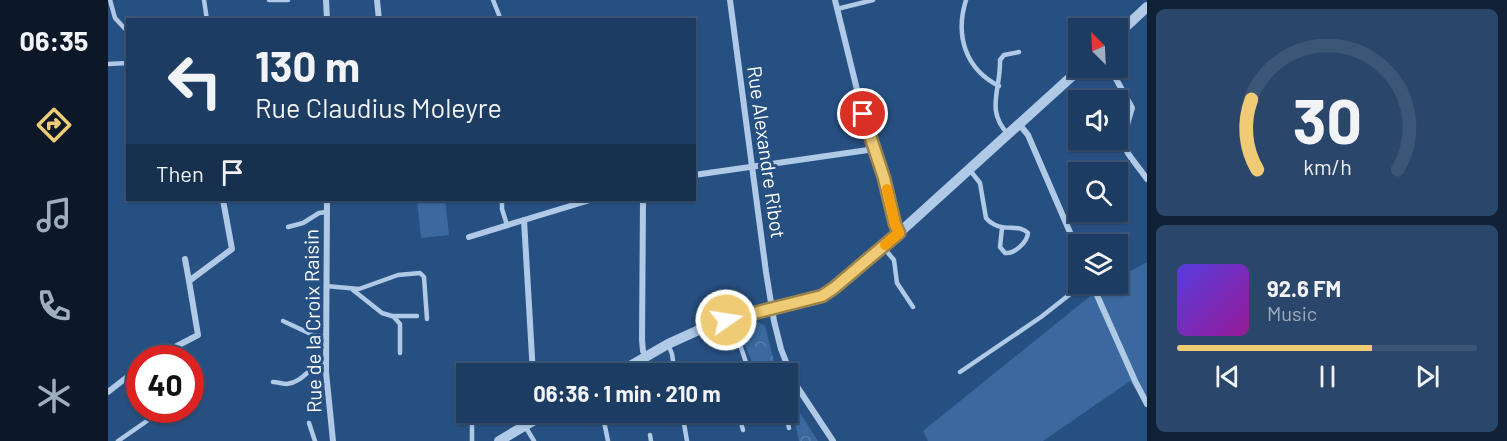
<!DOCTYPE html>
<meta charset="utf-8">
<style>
:root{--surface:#1d3c62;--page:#2a476b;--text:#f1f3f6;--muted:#a0adbe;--line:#3b5677;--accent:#efcb75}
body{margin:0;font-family:Barlow,sans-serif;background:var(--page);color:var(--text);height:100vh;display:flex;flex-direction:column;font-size:22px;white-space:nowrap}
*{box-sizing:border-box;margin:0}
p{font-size:20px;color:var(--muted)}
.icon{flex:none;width:33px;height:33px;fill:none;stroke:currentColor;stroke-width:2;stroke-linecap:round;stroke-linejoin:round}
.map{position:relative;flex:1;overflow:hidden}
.drawer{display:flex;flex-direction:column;gap:9px;padding:9px;background:#102136;width:360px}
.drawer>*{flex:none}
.guide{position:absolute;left:18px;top:18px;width:570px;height:183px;border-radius:0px;box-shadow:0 2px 4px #0004,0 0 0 2px var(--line);background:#1d3c62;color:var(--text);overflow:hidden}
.needle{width:39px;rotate:336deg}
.buttons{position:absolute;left:960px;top:18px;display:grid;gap:12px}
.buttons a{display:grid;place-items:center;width:60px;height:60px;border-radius:0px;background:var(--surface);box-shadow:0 2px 4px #0004,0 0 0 2px var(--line);font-size:30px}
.speed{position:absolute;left:18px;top:345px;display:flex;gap:12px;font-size:30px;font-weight:700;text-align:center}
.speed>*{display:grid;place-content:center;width:78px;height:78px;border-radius:50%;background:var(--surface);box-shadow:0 2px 4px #0004,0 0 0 2px var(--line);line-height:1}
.speed .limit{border:9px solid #d22;background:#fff;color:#111}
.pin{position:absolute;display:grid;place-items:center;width:51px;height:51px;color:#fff;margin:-26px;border:3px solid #fff;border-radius:50%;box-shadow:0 2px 6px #0007}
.me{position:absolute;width:66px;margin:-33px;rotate:77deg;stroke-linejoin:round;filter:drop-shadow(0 0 4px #0008)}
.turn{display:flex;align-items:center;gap:21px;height:126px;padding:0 30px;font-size:27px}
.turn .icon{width:78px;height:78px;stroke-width:2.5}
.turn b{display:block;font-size:42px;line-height:51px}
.then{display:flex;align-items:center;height:57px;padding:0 30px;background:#0003;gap:12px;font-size:22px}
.drawer .card{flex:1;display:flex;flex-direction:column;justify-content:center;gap:9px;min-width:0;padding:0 21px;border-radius:9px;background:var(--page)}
.drawer .dial{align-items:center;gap:0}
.dial svg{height:156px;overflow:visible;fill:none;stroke:var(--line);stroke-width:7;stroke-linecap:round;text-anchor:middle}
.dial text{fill:var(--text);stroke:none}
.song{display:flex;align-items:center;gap:18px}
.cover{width:72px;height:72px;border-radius:9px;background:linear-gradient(135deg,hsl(250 70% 55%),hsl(300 70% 35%))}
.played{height:6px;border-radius:3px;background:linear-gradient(90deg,var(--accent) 65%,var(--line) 65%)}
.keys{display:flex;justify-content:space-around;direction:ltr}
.trip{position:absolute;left:348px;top:363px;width:342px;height:60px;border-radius:0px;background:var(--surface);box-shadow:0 2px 4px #0004,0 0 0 2px var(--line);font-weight:700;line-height:60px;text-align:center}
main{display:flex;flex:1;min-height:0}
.tab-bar{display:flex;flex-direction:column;width:108px;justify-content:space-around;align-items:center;background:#0c1827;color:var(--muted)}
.tab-bar .icon{width:42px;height:42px}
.tab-bar .current{color:var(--accent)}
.tab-bar b{font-size:27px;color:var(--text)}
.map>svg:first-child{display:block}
.grass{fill:#3b699f}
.park{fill:url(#park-crowns)}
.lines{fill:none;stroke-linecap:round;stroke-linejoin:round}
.service{stroke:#afc9e7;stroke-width:4.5}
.minor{stroke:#afc9e7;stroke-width:6}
.tertiary{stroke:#afc9e7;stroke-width:10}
.route-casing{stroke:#9b844c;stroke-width:15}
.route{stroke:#efcb75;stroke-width:10}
.slow{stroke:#f59e0b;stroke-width:10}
.labels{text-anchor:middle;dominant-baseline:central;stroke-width:6;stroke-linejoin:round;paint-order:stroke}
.street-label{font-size:20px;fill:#fff;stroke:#275082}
</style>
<main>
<nav class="tab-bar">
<b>06:35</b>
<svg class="icon current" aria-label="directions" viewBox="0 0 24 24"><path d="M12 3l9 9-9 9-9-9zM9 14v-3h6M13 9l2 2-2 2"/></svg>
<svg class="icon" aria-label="music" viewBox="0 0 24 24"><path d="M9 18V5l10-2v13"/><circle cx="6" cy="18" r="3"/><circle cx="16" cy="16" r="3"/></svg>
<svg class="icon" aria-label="phone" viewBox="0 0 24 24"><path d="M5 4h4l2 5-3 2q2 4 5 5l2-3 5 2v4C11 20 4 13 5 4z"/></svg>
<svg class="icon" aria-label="climate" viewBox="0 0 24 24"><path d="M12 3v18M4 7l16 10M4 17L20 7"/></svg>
</nav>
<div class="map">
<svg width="1039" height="441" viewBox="0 0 1039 441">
<defs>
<pattern id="park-crowns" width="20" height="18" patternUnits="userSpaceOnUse" patternTransform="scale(1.5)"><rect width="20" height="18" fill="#3b699f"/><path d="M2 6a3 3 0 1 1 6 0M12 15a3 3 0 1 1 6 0" fill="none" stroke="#5880ad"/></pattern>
</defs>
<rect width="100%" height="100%" fill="#275082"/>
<g class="grass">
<path d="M309,200H337L341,235L313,238Z"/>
<path d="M1039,262V404L1022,381L935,441H820L815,431L991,289L1000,284H1010V278Z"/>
</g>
<g class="park">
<path d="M650,322L657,326L669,373H649L629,327Z"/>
<path d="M680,395L710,441H691L685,413L680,405Z"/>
</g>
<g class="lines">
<g class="service">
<path d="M2,0L7,18L20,32"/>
<path d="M96,0L99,20"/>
<path d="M161,0H180"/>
<path d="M385,0L393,20"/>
<path d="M858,0C847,35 857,69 891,86"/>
<path d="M729,9L765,0"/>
<path d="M0,64L20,63"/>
<path d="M900,134C877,110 893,90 892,60L896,55L911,52"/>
<path d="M861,169L872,183L878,218C893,235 910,222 920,233C919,243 906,254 897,253L892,247L894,228"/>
<path d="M394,200V209L399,225"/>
<path d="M180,227L195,223L211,213L219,212"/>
<path d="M775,247L786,260L789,283L805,307"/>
<path d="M218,286L251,289L290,275L312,273L316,277L319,319"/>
<path d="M245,290L274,313L284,316H309"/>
<path d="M286,317L292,324V353"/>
<path d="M175,321L205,335L218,337"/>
<path d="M624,321L642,374"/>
<path d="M560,344L564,354L567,374"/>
<path d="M852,372L933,317L975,284"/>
<path d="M165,382C170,382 174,384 179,384C196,382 203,364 218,361"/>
<path d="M364,412V441"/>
<path d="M494,412L500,441"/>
<path d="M574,412L579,441"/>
<path d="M630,412L635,430"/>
<path d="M677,412L681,428"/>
<path d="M201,423L207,441"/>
<path d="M417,426L426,441"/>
<path d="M542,435L543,441"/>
<path d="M10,441L49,414"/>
</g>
<g class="minor">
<path d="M218,0L219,20"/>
<path d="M269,0L271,20"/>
<path d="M622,0L658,272L666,321L673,349L686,382L725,441"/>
<path d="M727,0L755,114L776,178L787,224L791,233"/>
<path d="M1002,68L1024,108C1010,151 1014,144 1039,179"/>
<path d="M911,124L920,135L970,251"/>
<path d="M586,175L767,149"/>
<path d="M219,200L218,372L225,441"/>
<path d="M535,200L534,340L535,351L538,356"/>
<path d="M361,237L416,220"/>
<path d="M77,259L81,281"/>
<path d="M984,284L1028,383L1039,404"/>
<path d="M46,358L90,335L81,281L124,249L115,200"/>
<path d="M425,374L416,220L482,200"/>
<path d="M0,392L32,367"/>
</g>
<g class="tertiary">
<path d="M1010,34L1039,7"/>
<path d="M508,374L560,344L604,324L700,300L726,288L791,233L973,68"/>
<path d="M391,441L440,412"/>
</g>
</g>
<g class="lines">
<g class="route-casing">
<path id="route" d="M618,320L714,296L726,288L791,233L787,224L776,178L755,114"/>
</g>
<use href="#route" class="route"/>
<path class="slow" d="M777,245L791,233L787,224L779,189"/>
</g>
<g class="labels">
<g class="street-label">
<text transform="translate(659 152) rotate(82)">Rue Alexandre Ribot</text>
<text transform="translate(204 321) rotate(-91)">Rue de la Croix Raisin</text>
</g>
</g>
</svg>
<div class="buttons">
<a><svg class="needle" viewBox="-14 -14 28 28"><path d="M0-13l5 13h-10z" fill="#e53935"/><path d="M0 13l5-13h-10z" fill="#a0adbe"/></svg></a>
<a><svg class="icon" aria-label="sound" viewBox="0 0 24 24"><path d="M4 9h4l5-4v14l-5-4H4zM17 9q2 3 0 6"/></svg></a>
<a><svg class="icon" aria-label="search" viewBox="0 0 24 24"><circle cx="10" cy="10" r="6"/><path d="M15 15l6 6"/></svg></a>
<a><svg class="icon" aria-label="layers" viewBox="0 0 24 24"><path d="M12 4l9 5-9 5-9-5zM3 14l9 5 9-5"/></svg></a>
</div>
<div class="speed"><div class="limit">40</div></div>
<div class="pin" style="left:755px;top:114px;background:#d93025"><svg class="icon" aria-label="arrive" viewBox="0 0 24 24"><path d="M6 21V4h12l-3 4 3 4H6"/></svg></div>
<svg class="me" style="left:618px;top:320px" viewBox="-20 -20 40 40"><circle r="17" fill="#efcb75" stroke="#fff" stroke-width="3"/><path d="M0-11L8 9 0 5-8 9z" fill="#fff"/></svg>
<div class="trip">06:36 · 1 min · 210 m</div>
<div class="guide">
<div class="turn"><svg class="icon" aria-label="left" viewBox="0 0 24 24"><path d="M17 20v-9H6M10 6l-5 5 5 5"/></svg><div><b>130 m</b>Rue Claudius Moleyre</div></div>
<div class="then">Then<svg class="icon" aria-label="arrive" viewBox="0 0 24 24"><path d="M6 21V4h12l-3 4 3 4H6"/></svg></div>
</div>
</div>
<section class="drawer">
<div class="card dial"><svg viewBox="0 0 100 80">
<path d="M14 69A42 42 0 1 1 86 69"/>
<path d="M14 69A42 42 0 0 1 11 33" stroke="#efcb75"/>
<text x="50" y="56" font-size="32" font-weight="700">30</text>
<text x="50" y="72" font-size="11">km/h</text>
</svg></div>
<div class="card">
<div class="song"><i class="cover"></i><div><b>92.6 FM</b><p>Music</p></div></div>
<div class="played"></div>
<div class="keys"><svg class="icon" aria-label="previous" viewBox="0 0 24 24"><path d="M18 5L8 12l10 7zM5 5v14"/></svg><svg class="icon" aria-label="pause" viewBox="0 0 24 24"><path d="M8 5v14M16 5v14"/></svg><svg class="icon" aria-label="next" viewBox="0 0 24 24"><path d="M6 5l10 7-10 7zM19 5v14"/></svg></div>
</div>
</section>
</main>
